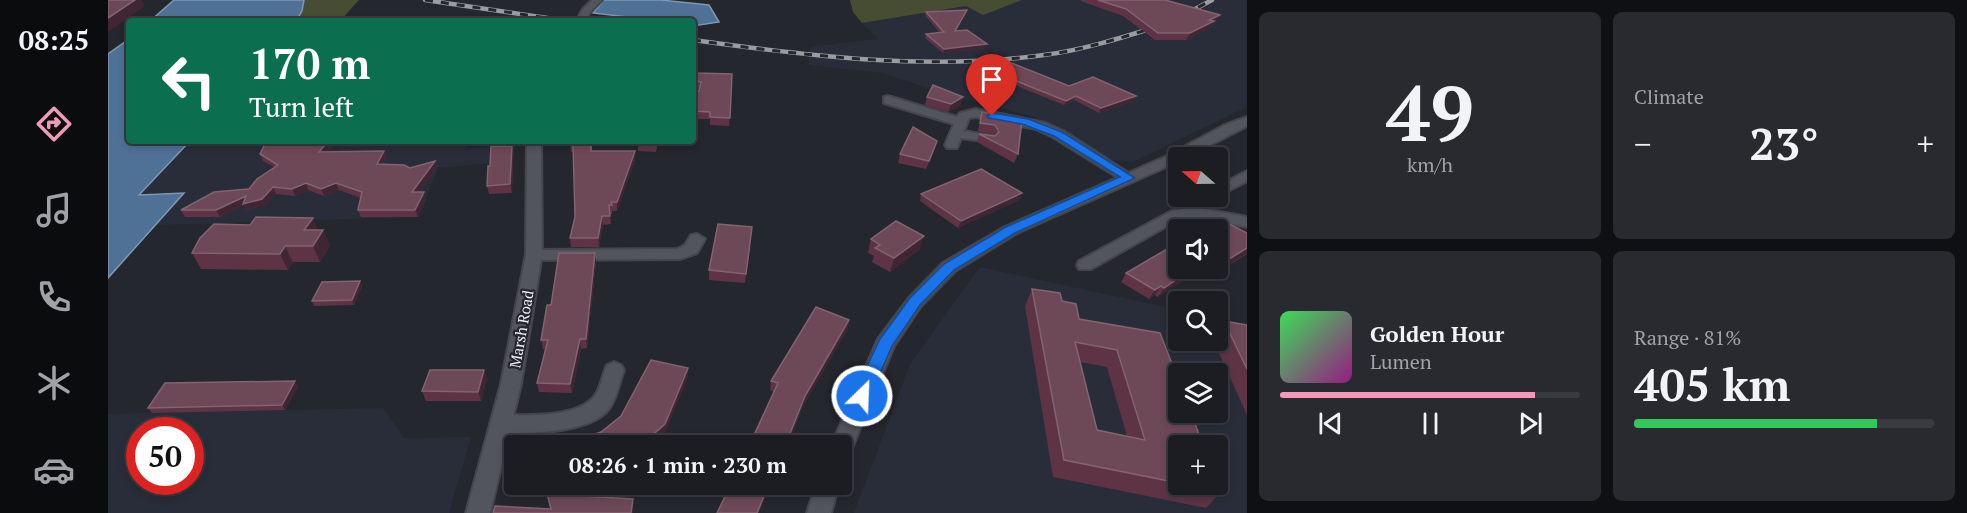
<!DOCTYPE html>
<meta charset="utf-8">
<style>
:root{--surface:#1b1d22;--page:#282a2f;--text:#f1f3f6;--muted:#a0a2a5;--line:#393b40;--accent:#f09ab5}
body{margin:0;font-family:"PT Serif",serif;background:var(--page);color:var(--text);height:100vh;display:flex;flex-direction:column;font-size:22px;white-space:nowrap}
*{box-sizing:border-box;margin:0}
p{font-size:20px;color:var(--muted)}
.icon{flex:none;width:33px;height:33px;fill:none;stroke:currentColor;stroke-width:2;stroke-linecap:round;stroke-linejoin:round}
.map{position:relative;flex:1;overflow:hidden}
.side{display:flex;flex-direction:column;gap:12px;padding:12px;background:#0f1013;width:720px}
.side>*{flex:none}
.banner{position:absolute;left:18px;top:18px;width:570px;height:126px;border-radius:6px;box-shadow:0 3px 9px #0003,0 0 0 2px var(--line);background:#0b6e4f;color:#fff;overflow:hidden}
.needle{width:39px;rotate:290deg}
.buttons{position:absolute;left:1060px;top:147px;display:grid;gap:12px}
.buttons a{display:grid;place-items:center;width:60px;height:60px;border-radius:6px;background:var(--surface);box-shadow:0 3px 9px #0003,0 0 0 2px var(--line);font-size:30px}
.speed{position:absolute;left:18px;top:417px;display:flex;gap:12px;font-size:30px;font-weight:700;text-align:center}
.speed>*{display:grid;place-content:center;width:78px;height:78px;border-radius:50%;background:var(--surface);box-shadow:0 3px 9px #0003,0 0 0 2px var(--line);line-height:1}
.speed .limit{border:9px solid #d22;background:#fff;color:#111}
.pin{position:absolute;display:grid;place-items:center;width:51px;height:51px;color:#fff;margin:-62px -26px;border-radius:50% 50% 50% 0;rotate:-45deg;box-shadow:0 0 6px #0007}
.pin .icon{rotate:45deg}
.me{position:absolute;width:66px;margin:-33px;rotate:24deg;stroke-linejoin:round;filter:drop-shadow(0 0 4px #0008)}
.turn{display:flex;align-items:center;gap:21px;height:126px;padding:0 24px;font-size:27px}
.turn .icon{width:78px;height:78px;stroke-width:2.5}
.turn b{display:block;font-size:42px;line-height:51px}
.big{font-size:45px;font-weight:800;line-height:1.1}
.side .tile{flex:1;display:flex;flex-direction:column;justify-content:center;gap:9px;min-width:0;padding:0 21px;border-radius:9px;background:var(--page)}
.side .dial{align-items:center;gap:0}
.dial b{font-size:78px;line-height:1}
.song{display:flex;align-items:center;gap:18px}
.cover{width:72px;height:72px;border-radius:9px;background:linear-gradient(135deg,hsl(130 70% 55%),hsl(310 70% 35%))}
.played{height:6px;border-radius:3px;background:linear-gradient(90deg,var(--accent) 85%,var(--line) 85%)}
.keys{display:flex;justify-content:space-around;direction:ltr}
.heat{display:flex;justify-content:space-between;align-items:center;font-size:33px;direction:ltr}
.charge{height:9px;border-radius:4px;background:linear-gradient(90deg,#34c759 81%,var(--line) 0)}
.side .tiles{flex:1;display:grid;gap:12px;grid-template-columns:repeat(2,1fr)}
.trip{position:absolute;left:396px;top:435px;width:348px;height:60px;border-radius:6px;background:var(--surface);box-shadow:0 3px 9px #0003,0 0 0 2px var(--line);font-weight:800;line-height:60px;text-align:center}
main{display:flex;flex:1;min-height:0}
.tabs{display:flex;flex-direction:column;width:108px;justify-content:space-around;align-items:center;background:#0b0c0e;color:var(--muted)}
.tabs .icon{width:42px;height:42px}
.tabs .active{color:var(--accent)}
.tabs b{font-size:27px;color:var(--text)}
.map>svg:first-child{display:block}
.built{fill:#292d39;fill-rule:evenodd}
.green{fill:#474d32}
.water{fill:#4f7196;stroke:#7f97b2;stroke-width:1.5}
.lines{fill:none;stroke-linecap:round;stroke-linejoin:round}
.minor-casing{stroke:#44464b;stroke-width:4}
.secondary-casing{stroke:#44464b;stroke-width:4}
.minor{fill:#52555c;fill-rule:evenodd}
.secondary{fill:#52555c;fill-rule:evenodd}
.rail-casing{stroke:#9a9ca1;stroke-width:4.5}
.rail{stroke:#24272d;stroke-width:3;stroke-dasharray:8;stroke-linecap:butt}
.wall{fill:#5e3444;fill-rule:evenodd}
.shaded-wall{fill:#402633}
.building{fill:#6d4857;stroke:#826370;stroke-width:1.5;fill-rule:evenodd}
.route{fill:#1a73e8;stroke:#114b97;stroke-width:1.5}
.labels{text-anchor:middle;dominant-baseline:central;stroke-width:4.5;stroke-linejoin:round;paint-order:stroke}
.street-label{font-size:15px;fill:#eef0f5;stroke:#24272d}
</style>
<main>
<nav class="tabs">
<b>08:25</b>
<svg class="icon active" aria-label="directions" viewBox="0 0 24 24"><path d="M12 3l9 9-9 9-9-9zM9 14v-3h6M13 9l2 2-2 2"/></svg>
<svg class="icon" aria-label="music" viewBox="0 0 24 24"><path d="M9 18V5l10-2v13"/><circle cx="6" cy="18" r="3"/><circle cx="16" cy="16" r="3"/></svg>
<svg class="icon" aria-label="phone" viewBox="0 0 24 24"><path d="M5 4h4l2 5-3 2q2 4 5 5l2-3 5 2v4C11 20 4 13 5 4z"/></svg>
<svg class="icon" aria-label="climate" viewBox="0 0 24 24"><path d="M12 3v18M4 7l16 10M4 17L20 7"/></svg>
<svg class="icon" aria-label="car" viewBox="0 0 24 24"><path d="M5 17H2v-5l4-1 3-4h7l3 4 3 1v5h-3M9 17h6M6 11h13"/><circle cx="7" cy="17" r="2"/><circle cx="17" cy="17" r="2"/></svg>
</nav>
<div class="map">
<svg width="1139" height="513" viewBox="0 0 1139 513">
<rect width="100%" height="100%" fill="#24272d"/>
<g class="built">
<path d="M914,0H1139V107L1025,162L1009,161L990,154L926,117L848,97L774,73L701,65V50L706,46L770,39L754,23L858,6L875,14Z"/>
<path d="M82,141H360L359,148L408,144L405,161L330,168L310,217L48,225L75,194L31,195Z"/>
<path d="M872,267L1071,310V340H1110V318L1139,324V513H746L802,364ZM1071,374H1110V412H1071ZM1071,446H1110V484H1071Z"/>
<path d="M275,408L296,438L363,437L341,513H0V414ZM32,430H82V482H32Z"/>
</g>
<g class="green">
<path d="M196,0H251L232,21H188L194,11Z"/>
<path d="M742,0H914L875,15L858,6L754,23L745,12Z"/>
</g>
<g class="water">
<path d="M66,0H196L194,11L188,21H42Z"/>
<path d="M496,0H553L601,5L611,22L585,26V21H536V19L485,13Z"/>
<path d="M21,39V141H82L31,195L76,193L0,278V54Z"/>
</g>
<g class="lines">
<g class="minor-casing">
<g id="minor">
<path d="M780,96L849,117L852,113L868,109L937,123L955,131L1028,178L1026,181H1016L945,137L928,129L868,117L861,118L856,131L884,136L886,139L884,142L853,138L849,148H839L837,145L846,124L776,103V97Z"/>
<path d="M1139,171V181L1110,196V186Z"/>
<path d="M1091,196H1109L1096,206L1097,209L1139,217V227L1090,217L1073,218L983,269H971L969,265L971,261L1064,211L1081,208L1083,202Z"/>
<path d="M589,234L597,239L589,253L572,259L426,260L420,259L418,255L420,251L426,250L570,249L577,245L583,235Z"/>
<path d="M506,362L513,365L516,370C511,383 509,398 501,409C481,434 422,433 393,433L385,430L382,424L385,418L393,415C418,415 465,418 484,399C493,391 494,375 499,365Z"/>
</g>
</g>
<g class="secondary-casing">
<g id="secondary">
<path d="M484,0H494L482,12L478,21H468L475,9Z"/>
<path d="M1139,117V126L1077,158H1071V161L1067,163L909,233L847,271L813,306L786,346L742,453L734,455V446H723L770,339L801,298L835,263L897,227L1057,157L1117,125Z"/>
<path d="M419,141H433L434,254L413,384L382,513H358L393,384L418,254Z"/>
<path d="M708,484H731L723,513H699Z"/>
</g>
</g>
<use href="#minor" class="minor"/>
<use href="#secondary" class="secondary"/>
<g class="rail-casing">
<g id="rail">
<path d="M317,0L460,21"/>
<path d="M1076,15L1104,0"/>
<path d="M585,40C701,56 819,71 936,55C975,50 1013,38 1051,26"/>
</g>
</g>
<use href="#rail" class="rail"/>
</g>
<g class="wall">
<path d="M973,0H1057L1112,15L1109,22L1105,24L1102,28L1078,40H1047L1015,16L973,1Z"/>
<path d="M859,10L848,31L879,44L878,48L835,53L817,38L818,34L832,33L817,15L818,12Z"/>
<path d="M901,62L961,86L1026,101L991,113L966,100L956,105L894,80Z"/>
<path d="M585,71L589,73L624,74L621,126L602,125V119H585V93L591,91L592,89L585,87Z"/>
<path d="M819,97L853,105L840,112L817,105Z"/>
<path d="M874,112L914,120L910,154L906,163L869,142L871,134L885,136L884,134L870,131Z"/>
<path d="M228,141L219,152L276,151L278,157L275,164L302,168L327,161L329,168L311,192L318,199L310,217H253L250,210L253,198L231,190L216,196L200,190L187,196L168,194L157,205L138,210L136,205L112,217H77L73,210L141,189L166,167L155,161L152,154L172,143Z"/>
<path d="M392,141H408V144L393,145Z"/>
<path d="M462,141H484V151L527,160L509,211H504V214H502L503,224L495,225L491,247H463L462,238L467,217L465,152H463Z"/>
<path d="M550,141L548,152L530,151V143Z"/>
<path d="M826,150L818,169L790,163L792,154Z"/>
<path d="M405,154L404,193L381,194L379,186L382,166Z"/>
<path d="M914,193L911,200L850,228L812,201L813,194Z"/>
<path d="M210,230H215L222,246L212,262H185L180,270L93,269L84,253Z"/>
<path d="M1139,233V254L1099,279L1088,272L1050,297L1047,295L1041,299L1013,282L1018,273L1071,268H1110Z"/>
<path d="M643,237L637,283L601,280V270Z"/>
<path d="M763,239L812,249L782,272L764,262L766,256L760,253Z"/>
<path d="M488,262L479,348L473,349L464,393L431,392L429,383L437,349H435L433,340L443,305Z"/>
<path d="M252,281L254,286L246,305L206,306L204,301Z"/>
<path d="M924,289L954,301L971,319L1052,333L1071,446V484H1110L1113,492L1098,508L945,477L917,306ZM972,362L999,367L1019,436L989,430Z"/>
<path d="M741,320L739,330L695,406L679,446H641L666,392L662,390L663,381Z"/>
<path d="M1116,321L1139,325V415L1105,340H1110V330Z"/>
<path d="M379,379L373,401H318L314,391Z"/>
<path d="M190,386L177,410L44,413L40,408Z"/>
</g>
<g class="shaded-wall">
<path d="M27,0H34L37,6L0,32V18Z"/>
<path d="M1112,15L1109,22L1105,24L1102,28L1078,40L1082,33L1101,20Z"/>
<path d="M879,44L878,48L835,53L836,49Z"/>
<path d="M968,96L966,100L956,105L958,101Z"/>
<path d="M1028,96L1026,101L991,113L993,108Z"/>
<path d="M855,97L853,105L840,112L843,104Z"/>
<path d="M220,141H228L213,159L211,152Z"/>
<path d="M404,146L405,154L404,193L402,184Z"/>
<path d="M276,151L278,157L271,171L269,164Z"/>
<path d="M527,151V160L509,211V202Z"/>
<path d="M327,161L329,168L306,199L304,192Z"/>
<path d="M198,183L200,190L187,196L184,189Z"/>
<path d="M228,183L231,190L216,196L213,189Z"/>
<path d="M165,187L168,194L157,205L138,210L136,205L112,217L108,210L138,196Z"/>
<path d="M316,192L318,199L310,217L307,210Z"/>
<path d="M914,193L911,200L850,228L853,221Z"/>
<path d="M494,216L495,225L491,247L490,238Z"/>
<path d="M205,218L211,233L196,230Z"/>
<path d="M215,230L222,246L212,262L205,246Z"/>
<path d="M816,236L812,249L782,272L786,258Z"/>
<path d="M177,246L185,262L180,270L172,254Z"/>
<path d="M1139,248V253L1099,279L1105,270L1110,268V266Z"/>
<path d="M487,253L488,262L479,348L478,339Z"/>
<path d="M1085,268H1090L1088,272L1050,297L1056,288Z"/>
<path d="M252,281L254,286L246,305L244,300Z"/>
<path d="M1053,286L1047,295L1041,299L1047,290Z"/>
<path d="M741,320L739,330L695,406L679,446H677L697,396Z"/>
<path d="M472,339L473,349L464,393L462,384Z"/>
<path d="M580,368V378L557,433L543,446H532Z"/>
<path d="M376,370L379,379L373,401L370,392Z"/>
<path d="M187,381L190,386L177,410L174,405Z"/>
<path d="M440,484H469L439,495L437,486Z"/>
<path d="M661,484H663L651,513H649Z"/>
<path d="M525,499V513H523Z"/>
</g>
<g class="building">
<path d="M0,0H27L0,18Z"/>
<path d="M990,0H1057L1112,15L1101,20L1106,21L1082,33H1050L1018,9Z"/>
<path d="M859,10L847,31L859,30L879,44L836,49L818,34L836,32L818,12Z"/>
<path d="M901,62L961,86L985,77L1028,96L993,108L968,96L958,101L896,76Z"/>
<path d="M585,71H589V73L624,74L622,118L602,117V112L585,111V93L591,91L593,82L585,80Z"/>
<path d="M825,85L855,97L843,104L819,97Z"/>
<path d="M874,112L914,120L910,154L871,134L887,136L891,132L887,125L872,123Z"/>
<path d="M805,127L829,141L821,161L792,154Z"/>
<path d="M174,141H220L211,152L276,151L269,164L296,165L302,168L327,161L304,192H316L307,210H250L254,192L228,183L213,189L198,183L184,189L165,187L154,199L135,204L138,196L108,210H73L106,192L141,189L149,179L170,165L152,154L157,144L172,143Z"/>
<path d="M462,141H483V151H527L509,202H503L504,205H501L502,216H494L490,238H462L467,217L465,144H462Z"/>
<path d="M530,141H549L548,144L530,143Z"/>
<path d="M383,146H404L402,184L379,186L380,166H382Z"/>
<path d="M873,169L914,193L853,221L813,194Z"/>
<path d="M148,217L205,218L196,230H215L205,246H177L172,254L84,253L92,238L106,224L142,225Z"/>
<path d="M1110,218L1139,233V248L1110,266V230H1091Z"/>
<path d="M788,221L816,236L786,258L767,248L772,245L763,239Z"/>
<path d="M610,224L644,227L638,274L601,270Z"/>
<path d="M1071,242V268H1085L1056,288L1053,286L1047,290L1018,273Z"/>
<path d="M451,253H487L478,339H472L462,384L429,383L440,340H433L439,305H443Z"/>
<path d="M252,281L244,300L204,301L214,282Z"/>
<path d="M924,289L952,293L954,301L968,304L971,319L1052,333L1071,382V412H1083L1095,446H1071V483L956,460ZM967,342L1009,350L1037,440L989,430Z"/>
<path d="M708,307L741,320L697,396L677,446H641L670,383L663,381Z"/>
<path d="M1116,321L1139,325V369Z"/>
<path d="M543,360L580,368L557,424L532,446H453L493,432L513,416Z"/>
<path d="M322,370H376L370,392L314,391Z"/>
<path d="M187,381L174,405L40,408L57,383Z"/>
<path d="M623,484H661L649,513H609Z"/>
<path d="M1078,484H1110L1113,492Z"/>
<path d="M439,494L525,499L523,513H385L387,506L443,509Z"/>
</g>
<path class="route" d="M884,113L920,119L954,132L1027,178L907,233L846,270L812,305L784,346L760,401L754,403L748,401L745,396L772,339L802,298L836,264L898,227L1012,177L946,136L914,124L881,118L879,116Z"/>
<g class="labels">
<g class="street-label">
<text transform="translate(413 329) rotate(-80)">Marsh Road</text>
</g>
</g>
</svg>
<div class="buttons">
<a><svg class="needle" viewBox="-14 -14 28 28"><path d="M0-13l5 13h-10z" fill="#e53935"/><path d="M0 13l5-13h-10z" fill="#a0a2a5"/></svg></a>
<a><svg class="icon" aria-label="sound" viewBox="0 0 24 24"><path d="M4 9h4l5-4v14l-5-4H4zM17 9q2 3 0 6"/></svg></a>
<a><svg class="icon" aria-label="search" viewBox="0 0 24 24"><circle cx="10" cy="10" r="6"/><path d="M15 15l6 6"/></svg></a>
<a><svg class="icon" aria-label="layers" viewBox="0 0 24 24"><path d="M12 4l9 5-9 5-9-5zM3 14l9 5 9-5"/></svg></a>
<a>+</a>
</div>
<div class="speed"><div class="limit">50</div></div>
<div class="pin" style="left:884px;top:116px;background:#d93025"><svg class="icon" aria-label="arrive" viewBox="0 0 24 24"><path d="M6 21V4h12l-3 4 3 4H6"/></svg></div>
<svg class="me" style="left:754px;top:396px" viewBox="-20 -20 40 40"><circle r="17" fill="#1a73e8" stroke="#fff" stroke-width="3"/><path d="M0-11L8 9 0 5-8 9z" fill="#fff"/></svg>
<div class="trip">08:26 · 1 min · 230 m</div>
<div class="banner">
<div class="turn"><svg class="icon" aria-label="left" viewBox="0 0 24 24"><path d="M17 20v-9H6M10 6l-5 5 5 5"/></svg><div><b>170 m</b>Turn left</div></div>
</div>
</div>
<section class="side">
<div class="tiles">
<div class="tile dial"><b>49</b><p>km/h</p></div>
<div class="tile"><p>Climate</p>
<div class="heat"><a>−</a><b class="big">23°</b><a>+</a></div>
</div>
<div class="tile">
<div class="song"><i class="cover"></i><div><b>Golden Hour</b><p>Lumen</p></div></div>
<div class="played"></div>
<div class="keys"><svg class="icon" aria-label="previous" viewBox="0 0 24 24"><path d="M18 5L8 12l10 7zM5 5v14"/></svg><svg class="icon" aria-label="pause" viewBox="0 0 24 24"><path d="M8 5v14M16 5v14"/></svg><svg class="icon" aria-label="next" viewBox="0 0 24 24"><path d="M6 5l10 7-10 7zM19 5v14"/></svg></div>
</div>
<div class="tile"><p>Range · 81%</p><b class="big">405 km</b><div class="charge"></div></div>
</div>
</section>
</main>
